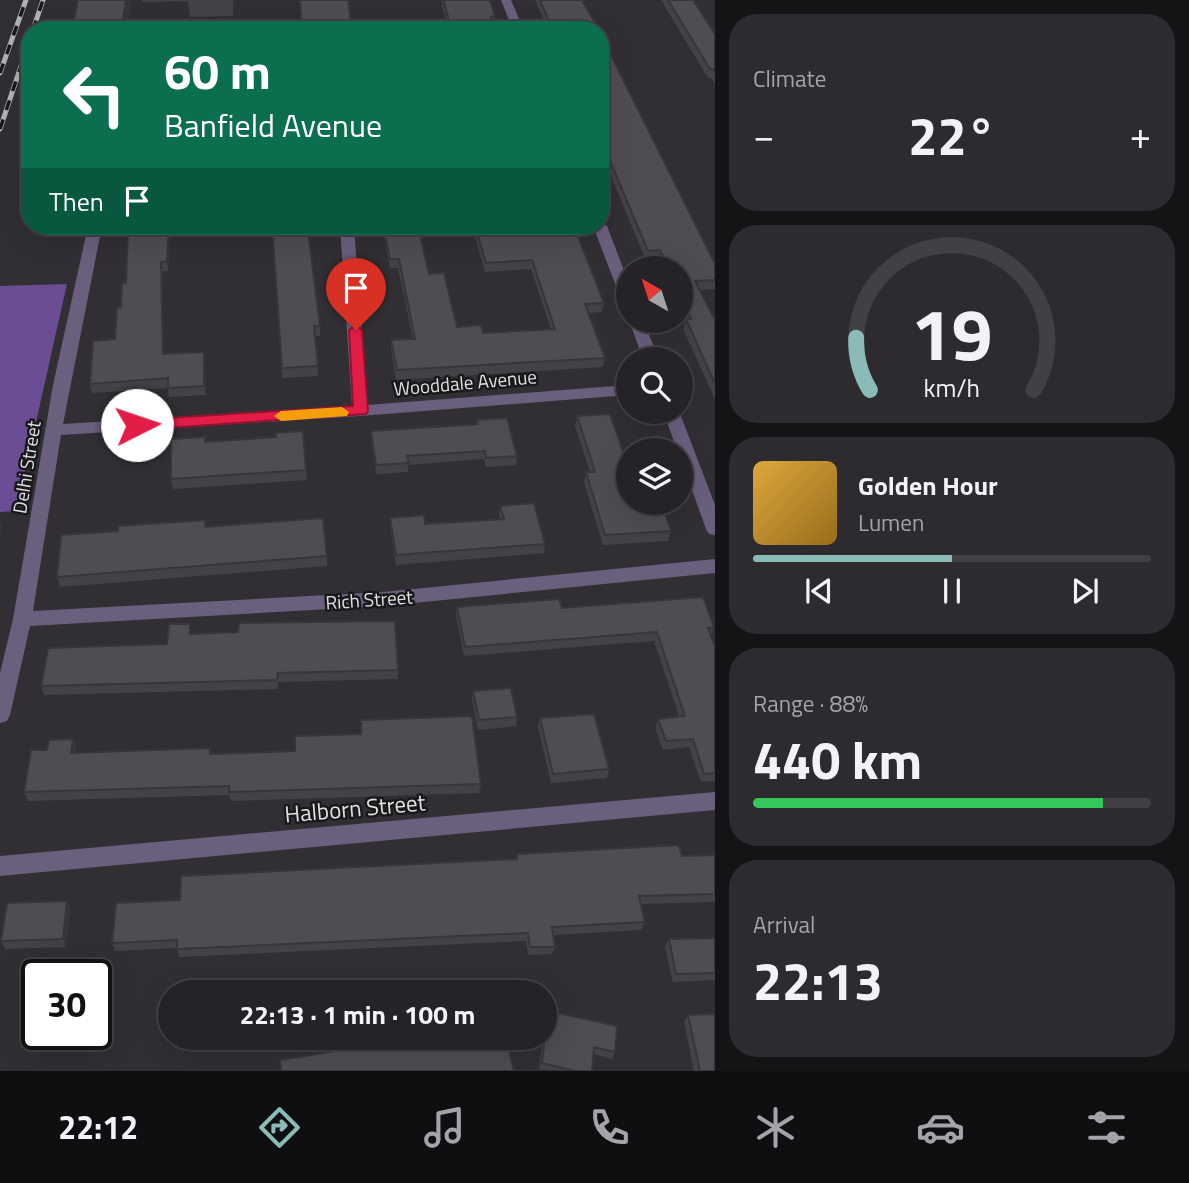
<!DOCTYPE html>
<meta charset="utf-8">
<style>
:root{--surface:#252327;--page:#2d2b2f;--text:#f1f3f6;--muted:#a3a4a7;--line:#424044;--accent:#8bbbb9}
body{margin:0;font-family:"Titillium Web",sans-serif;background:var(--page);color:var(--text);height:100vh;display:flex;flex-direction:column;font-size:26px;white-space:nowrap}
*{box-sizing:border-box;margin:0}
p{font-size:23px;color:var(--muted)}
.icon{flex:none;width:38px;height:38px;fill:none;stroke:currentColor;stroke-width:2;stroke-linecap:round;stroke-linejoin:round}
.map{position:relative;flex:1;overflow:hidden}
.details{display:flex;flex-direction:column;gap:14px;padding:14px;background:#141315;width:474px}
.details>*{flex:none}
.banner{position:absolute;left:21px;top:21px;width:588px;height:214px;border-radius:28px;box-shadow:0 7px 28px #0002,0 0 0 2px var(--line);background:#0b6e4f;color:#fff;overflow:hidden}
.needle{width:46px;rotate:321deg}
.tools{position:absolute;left:616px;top:256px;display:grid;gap:14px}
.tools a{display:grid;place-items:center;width:77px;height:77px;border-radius:50%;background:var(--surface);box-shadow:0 7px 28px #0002,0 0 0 2px var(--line);font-size:35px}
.speed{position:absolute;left:21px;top:959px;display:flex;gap:14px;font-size:35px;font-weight:700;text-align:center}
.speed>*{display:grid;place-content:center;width:91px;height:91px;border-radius:50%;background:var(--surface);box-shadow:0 7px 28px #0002,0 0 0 2px var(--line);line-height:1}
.speed .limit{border:4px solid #111;border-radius:10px;background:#fff;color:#111}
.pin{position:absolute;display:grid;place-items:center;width:60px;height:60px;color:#fff;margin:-72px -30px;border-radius:50% 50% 50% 0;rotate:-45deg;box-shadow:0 0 7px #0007}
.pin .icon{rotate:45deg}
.me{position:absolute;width:77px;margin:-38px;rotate:86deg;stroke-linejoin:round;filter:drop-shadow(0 0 5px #0008)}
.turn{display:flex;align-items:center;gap:24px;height:147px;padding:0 28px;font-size:32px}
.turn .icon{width:91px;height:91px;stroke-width:2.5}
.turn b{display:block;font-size:49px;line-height:60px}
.then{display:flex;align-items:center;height:66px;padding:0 28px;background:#0003;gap:14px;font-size:26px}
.big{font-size:52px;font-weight:700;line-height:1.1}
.details .card{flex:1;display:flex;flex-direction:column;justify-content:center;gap:10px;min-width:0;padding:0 24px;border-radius:28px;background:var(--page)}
.details .dial{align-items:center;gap:0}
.dial svg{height:182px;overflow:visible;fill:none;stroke:var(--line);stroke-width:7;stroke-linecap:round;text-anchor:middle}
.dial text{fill:var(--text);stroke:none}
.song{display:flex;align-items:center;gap:21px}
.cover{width:84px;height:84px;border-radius:10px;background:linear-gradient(135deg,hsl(40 70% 55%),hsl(40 70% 35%))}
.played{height:7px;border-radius:4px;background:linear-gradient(90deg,var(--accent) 50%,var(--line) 50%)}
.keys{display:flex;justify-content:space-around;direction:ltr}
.heat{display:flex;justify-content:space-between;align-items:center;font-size:38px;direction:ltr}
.charge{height:10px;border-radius:5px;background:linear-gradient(90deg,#34c759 88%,var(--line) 0)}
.trip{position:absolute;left:158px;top:980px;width:399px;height:70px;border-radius:35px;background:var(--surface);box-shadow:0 7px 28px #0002,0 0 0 2px var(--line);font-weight:700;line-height:70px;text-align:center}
.dock{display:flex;height:112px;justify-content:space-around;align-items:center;background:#0f0e10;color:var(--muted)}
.dock .icon{width:49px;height:49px}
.dock .selected{color:var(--accent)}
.dock b{font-size:32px;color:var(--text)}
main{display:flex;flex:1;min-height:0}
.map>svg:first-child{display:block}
.forest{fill:#6a4d92}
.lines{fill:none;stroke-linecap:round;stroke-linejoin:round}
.minor{fill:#6b5f7e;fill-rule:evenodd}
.rail-casing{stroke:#b2b1b4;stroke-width:5}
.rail{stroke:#19181a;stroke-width:3.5;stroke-dasharray:10;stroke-linecap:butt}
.wall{fill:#444247}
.shaded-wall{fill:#373639}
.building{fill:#4f4d52;stroke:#373639;stroke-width:2}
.route{fill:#e11d48;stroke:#92132f;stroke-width:2}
.slow{fill:#f59e0b}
.labels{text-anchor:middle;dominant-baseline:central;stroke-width:5;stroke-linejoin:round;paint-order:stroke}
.street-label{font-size:19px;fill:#e0dfe2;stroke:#19181a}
.near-street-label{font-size:23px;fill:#e0dfe2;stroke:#19181a}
</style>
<main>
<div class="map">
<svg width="715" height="1071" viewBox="0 0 715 1071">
<rect width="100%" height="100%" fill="#312f34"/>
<path class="forest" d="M67,284L16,511L0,512V286Z"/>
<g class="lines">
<g class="minor">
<path d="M501,0H511L524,30H513Z"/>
<path d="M600,222L607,226L628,281V303L621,299L593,226H600Z"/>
<path d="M88,226H102L63,424L352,406L340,226H354L367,405L628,385V395L360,416L61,435L33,611L383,592L715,559V573L383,606L30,626L10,715L7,721L0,723V673L13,619L53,385Z"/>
<path d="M629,320H643L659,359H643Z"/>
<path d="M663,411H679L715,505V535L709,534L706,529L681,459V450H677Z"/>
<path d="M715,792V810L0,876V856Z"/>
</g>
<g class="rail-casing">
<g id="rail">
<path d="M33,30L43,0"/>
<path d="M0,73L26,0"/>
<path d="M0,129L30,39"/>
</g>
</g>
<use href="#rail" class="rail"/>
</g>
<g class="wall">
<path d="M142,0H233V16L190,17L188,1L142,2Z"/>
<path d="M442,0L495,16L494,25L496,30H449L442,7Z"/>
<path d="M535,0H582L599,30H548Z"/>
<path d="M661,0H693L715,34V84L711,78H708Z"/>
<path d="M600,33L715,264V289L700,290L715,320V399L683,329L686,320L681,308V268H662L658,259L646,260L600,150Z"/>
<path d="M137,226H174V228H171L168,271H162L164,354L205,361L206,395L169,397L168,388L92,393L90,384L115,339Z"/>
<path d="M272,226L309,240L320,326V336H315L318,376L282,378Z"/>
<path d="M382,226H422L423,239H421L429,274L457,327L483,333L551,329L531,269L485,272L472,226H574L604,303L602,312L589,313L605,358L603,367L396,380L391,350V340L413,339L398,268H390Z"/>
<path d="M577,416L628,502L671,531L668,541L603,545L584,482L586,472H590L575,426Z"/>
<path d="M477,420L517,456L516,465L486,467L484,459L408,465V472L376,474L371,440V431L477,424Z"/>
<path d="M276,437L306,470L307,480L173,489L171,479L205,442Z"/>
<path d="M500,506L545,544L544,553L396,565L390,527V518L425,524L500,519L499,515Z"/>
<path d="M205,520L206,527L327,556V566L60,587L57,577L118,531Z"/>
<path d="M457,607L562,608L714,627L711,636L715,646V781L701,782L689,747L663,750L655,728L658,719L679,716L654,641L464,656L456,616Z"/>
<path d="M192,634L398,670V679L278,682V689L44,695L41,686L167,644Z"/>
<path d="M473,691L517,717L516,726L478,730L472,700Z"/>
<path d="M540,718L609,769L607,778L551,783L538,727Z"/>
<path d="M73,739L76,748L75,753L211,754L481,784L479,793L231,801L229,795L28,801L24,792L47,750Z"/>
<path d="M517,854L682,856L715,855V902L641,904L645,922L641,930L553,935L555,947L552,954L528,955L526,941L179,957L177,948L115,951L112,943L180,900L516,859Z"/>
<path d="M71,909L66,947L5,949L1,941Z"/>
<path d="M715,938V980L673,982L665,947L669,939Z"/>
<path d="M548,1011L615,1052L612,1059L594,1054L592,1071L539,1070L543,1038H544L546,1018Z"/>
<path d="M688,1015L715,1071H694L684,1022Z"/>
</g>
<g class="shaded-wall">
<path d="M126,0H130L131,6L127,30H121Z"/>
<path d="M169,226H170L171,228L168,271L167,261Z"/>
<path d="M161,262L162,271L165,364L163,354Z"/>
<path d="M204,352L205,361L206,395L204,386Z"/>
<path d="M0,521L2,527L0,535Z"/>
<path d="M73,739L76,748L74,762L71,753Z"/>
<path d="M67,901L71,909L66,947L63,939Z"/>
</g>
<g class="building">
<path d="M78,0H126L121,30H72Z"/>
<path d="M300,0H348L352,30H302Z"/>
<path d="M443,0H490L495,16L491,17L496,30H452Z"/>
<path d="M540,0H582L599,30H553Z"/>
<path d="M668,0H693L715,34V72L713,69H710Z"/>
<path d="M600,33L715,264V280L695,281L715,320V384L686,319H691L681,293V268H669L660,250L648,251L600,137Z"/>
<path d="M137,226H169L167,261L161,262L163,354L204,352V386L168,388V378L90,384L93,341L115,339L117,308L121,307L122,283H126L128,229L137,228Z"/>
<path d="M272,226H309V239L320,326H314L318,366L282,368Z"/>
<path d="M383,226H422L423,230H419L429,274L444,273L457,327L481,325L483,333L555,329L532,260L486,263L475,226H574L604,303L585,304L605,358L397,370L391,340L415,339L399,259H390Z"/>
<path d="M610,414L628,466V502H661L671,531L605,535L586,472H595L577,416Z"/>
<path d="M507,418L517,456L486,458L485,451L407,456L409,463L376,465L371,431L478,424L477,420Z"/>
<path d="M303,431L306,470L171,479V439L205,437V442L276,437L275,433Z"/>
<path d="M534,503L545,544L396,555L390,518L424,515L425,524L504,519L500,506Z"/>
<path d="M323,518L327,556L57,577L61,535L118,531V526L205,520V527Z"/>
<path d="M703,597L714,627L708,628L715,646V773L704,774L693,739L666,741L658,719L685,716L657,632L465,647L457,607L559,599L562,608Z"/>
<path d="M395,621L398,670L278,673L277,680L41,686L48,648L167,644L169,624H190V634L238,632L239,623Z"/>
<path d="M511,688L517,717L479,720L473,691Z"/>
<path d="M594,714L609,769L553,774L540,718Z"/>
<path d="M472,716L481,784L229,792V786L24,792L31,750H47L49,740L73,739L71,753L210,748V754L295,751V736L361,734V720Z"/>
<path d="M679,845L682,856L715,855V894L639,896L645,922L552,927L555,947H530L528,933L177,949V940L112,943L116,903L180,900L181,876L517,859V854Z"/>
<path d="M67,901L63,939L1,941L7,903Z"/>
<path d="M715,938V973L676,974L669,939Z"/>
<path d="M548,1011L617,1026L615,1052L594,1047L592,1071H575L542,1063Z"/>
<path d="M715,1014V1071H700L688,1015Z"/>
<path d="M414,1038H506L514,1071H273L281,1070L280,1060Z"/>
</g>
<path class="route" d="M356,325L362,330L368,411L366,414L137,430L130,425L137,420L353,406L349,330Z"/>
<path class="slow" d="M342,407L349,412L347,416L281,421L274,416L281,411Z"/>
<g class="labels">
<g class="street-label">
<text transform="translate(465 382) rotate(-5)">Wooddale Avenue</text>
<text transform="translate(26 467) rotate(-81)">Delhi Street</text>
<text transform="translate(369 599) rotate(-4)">Rich Street</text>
</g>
<g class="near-street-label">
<text transform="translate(355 808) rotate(-5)">Halborn Street</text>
</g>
</g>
</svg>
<div class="tools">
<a><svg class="needle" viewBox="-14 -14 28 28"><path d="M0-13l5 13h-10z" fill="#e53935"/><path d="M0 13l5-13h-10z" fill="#a3a4a7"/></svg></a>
<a><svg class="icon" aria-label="search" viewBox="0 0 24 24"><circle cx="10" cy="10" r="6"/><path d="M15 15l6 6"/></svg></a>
<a><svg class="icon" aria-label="layers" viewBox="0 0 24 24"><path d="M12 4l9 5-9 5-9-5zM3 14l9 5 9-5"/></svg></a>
</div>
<div class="speed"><div class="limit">30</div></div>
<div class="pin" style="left:356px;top:330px;background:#d93025"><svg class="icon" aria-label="arrive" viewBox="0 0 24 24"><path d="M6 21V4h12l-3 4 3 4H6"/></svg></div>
<svg class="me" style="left:137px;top:425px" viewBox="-20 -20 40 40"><circle r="19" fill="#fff"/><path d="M0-13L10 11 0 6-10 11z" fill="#e11d48"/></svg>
<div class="trip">22:13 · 1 min · 100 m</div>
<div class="banner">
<div class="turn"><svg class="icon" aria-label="left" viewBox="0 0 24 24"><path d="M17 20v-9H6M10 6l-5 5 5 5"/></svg><div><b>60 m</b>Banfield Avenue</div></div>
<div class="then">Then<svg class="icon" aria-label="arrive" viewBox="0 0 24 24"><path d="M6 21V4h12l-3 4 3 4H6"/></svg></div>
</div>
</div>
<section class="details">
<div class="card"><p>Climate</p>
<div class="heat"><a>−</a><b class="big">22°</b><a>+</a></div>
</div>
<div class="card dial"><svg viewBox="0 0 100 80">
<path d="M14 69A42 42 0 1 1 86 69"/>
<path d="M14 69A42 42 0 0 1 8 46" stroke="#8bbbb9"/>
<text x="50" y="56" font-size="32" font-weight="700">19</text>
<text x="50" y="72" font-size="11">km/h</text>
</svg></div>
<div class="card">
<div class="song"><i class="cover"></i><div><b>Golden Hour</b><p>Lumen</p></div></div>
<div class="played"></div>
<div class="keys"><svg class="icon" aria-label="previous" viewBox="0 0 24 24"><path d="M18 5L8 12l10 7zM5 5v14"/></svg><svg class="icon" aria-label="pause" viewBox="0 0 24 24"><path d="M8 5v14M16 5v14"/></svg><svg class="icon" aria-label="next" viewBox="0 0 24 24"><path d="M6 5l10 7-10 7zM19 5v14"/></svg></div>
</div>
<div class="card"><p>Range · 88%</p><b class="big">440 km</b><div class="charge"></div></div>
<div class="card"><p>Arrival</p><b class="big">22:13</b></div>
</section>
</main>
<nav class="dock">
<b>22:12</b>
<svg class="icon selected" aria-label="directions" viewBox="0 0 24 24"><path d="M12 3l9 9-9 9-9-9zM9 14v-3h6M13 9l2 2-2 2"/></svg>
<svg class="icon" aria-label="music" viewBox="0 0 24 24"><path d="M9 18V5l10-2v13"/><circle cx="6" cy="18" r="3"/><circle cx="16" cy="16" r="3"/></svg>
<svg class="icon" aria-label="phone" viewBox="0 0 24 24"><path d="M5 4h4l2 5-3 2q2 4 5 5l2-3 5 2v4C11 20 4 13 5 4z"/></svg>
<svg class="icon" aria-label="climate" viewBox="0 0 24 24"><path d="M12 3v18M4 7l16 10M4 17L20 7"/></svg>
<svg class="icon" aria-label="car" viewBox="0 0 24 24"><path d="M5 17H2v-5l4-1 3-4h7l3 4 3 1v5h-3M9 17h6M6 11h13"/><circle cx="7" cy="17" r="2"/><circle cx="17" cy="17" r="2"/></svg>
<svg class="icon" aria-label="filters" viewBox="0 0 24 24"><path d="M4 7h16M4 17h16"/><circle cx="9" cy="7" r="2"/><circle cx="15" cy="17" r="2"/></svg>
</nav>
